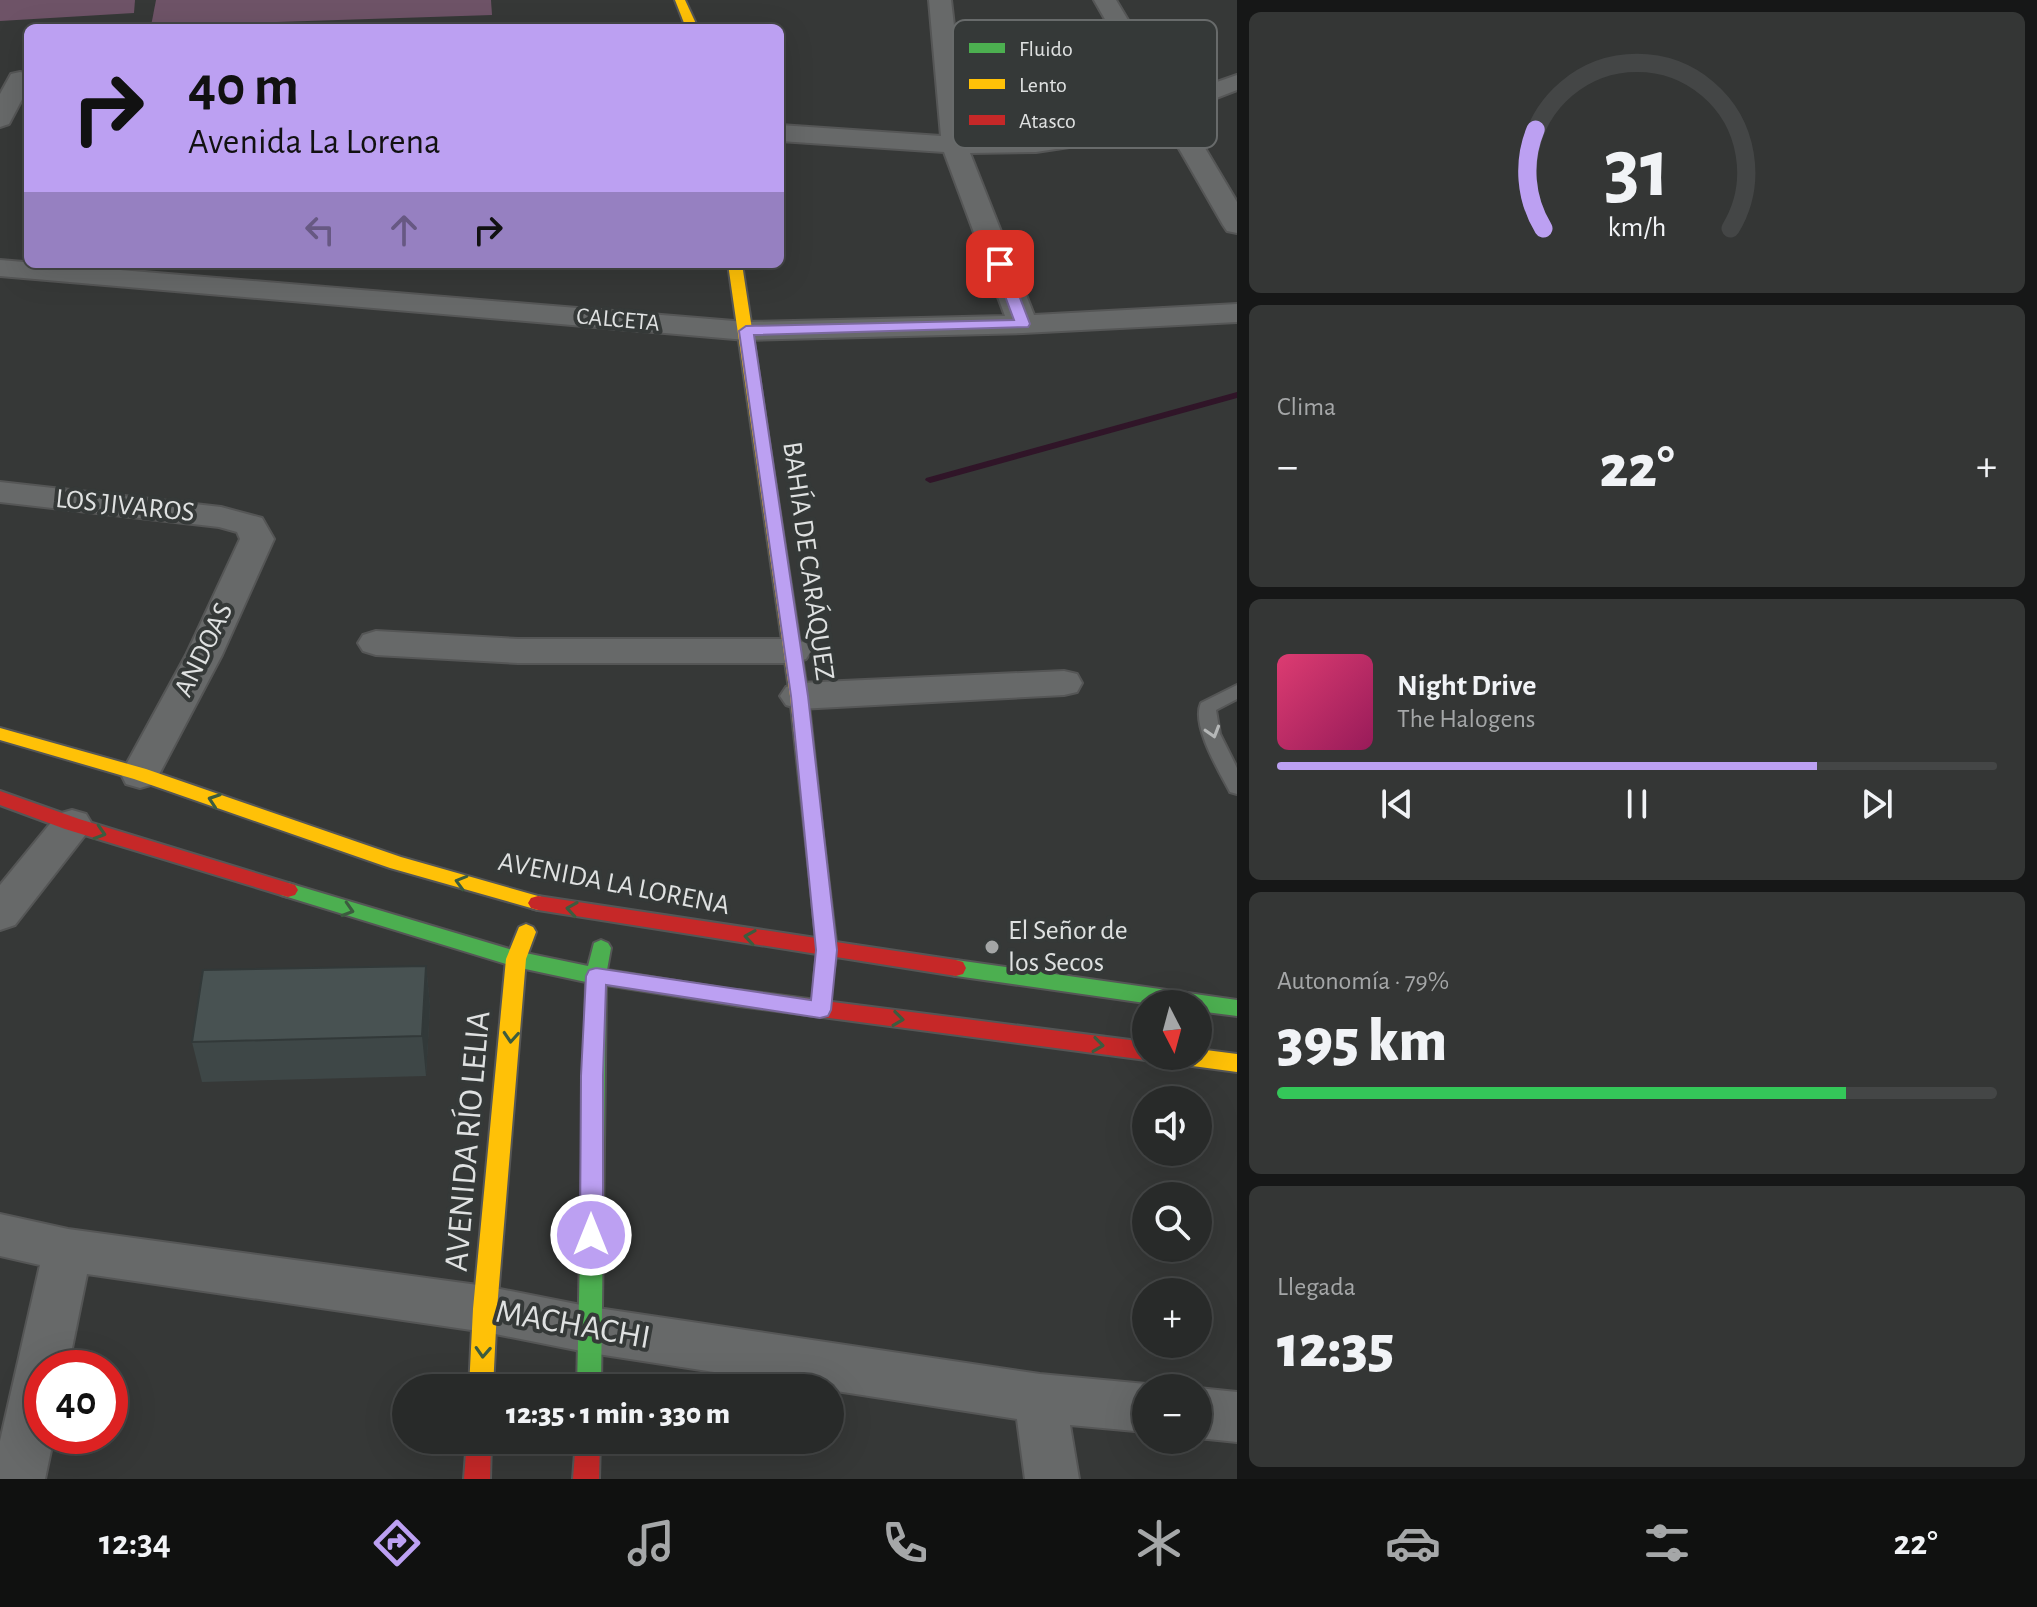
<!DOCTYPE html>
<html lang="es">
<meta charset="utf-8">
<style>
:root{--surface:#282a29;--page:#343635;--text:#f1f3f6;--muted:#a5a7a8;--line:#444646;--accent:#bca0f2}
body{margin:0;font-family:"Alegreya Sans",sans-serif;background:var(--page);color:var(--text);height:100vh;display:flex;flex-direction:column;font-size:30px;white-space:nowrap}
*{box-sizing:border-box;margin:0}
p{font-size:26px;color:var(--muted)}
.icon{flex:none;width:44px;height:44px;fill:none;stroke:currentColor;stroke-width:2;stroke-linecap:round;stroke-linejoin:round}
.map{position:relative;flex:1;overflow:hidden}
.panel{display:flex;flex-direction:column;gap:12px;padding:12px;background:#161717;width:800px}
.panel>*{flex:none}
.banner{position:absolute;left:24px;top:24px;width:760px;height:244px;border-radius:12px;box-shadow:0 8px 32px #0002,0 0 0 2px var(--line);background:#bca0f2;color:#111;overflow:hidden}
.needle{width:52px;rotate:174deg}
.tools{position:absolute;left:1132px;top:990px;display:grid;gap:16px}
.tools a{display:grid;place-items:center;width:80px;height:80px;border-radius:50%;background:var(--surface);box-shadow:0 8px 32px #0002,0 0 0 2px var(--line);font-size:40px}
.speed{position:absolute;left:24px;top:1350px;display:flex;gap:16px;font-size:40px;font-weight:700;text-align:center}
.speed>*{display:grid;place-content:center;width:104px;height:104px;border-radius:50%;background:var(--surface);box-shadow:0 8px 32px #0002,0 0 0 2px var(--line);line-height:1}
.speed .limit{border:12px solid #d22;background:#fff;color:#111}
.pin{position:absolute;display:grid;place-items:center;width:68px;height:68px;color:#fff;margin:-34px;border-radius:16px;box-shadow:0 4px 12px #0006}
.me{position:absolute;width:88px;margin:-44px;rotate:0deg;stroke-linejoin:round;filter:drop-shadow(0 0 6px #0008)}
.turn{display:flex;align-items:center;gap:28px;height:168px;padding:0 32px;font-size:36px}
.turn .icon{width:104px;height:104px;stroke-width:2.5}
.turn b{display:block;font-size:56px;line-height:68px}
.lanes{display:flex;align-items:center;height:76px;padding:0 32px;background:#0003;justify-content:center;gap:40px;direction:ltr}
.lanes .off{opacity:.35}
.big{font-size:60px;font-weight:800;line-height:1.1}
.panel .widget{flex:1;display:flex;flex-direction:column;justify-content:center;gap:12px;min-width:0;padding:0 28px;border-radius:12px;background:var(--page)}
.panel .dial{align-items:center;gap:0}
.dial svg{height:208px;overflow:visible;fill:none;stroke:var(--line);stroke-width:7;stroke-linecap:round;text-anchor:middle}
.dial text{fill:var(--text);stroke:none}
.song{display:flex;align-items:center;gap:24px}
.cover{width:96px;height:96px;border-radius:12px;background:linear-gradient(135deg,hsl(340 70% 55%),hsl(330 70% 35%))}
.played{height:8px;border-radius:4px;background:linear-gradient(90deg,var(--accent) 75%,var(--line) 75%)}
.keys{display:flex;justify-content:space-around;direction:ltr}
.heat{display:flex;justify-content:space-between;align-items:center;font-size:44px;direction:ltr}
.charge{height:12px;border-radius:6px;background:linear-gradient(90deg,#34c759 79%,var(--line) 0)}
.trip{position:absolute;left:392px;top:1374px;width:452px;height:80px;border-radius:40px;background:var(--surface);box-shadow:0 8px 32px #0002,0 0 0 2px var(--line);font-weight:800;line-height:80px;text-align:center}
.tab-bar{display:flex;height:128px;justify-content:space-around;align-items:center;background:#101110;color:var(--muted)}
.tab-bar .icon{width:56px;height:56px}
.tab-bar .current{color:var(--accent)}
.tab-bar b{font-size:36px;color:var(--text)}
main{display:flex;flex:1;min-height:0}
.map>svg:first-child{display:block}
.green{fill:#6e5367}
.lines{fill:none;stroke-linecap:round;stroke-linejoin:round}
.stream{fill:#301528;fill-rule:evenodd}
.lane-casing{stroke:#555656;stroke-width:4}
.street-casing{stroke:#555656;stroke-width:4}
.fast-casing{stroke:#555656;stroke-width:4}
.slow-casing{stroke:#555656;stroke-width:4}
.jam-casing{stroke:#555656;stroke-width:4}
.lane{fill:#676969;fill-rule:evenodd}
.street{fill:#676969;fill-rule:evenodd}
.fast{fill:#4caf50;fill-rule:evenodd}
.slow{fill:#ffc107;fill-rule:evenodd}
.jam{fill:#c62828;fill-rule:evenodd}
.wall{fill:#3e4747}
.shaded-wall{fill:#323939}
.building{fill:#485252;stroke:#323939;stroke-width:2}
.oneway{stroke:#b5b7b7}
.oneway2{stroke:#3c5c3f}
.route{fill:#bca0f2;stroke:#7a689d;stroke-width:2}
.poi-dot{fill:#a4a6a6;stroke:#353938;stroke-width:3}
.labels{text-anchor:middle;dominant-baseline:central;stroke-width:8;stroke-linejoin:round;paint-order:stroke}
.far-street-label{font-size:24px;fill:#dfe1e1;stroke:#353938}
.street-label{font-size:28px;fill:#dfe1e1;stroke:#353938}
.poi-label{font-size:28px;fill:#dfe1e1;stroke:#353938;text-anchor:start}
.near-street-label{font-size:34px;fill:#dfe1e1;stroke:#353938}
.key{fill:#353938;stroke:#686b6b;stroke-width:2}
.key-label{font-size:22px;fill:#dfe1e1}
</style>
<main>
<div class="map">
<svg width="1237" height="1479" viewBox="0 0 1237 1479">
<rect width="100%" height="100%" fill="#363837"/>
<g class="green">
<path d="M0,0H135L134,13L0,21Z"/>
<path d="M156,0H491L492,15L151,26Z"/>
</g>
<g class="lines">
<path class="stream" d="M1237,392V398L934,482L930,483L925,480L926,478Z"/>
<g class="lane-casing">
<path id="lane" d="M1237,685V699L1216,710L1220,734L1237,768V794L1230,792C1219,771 1191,725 1201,703Z"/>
</g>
<g class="street-casing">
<g id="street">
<path d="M929,0H951L967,137L1036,136L1091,128L1154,105L1094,0H1116L1174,97L1237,75V90L1183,111L1237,202V233L1227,231L1223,225L1162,119L1096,143L1036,152L970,153L1034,315L1237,304V322L1023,333L746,340L0,276V260L746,322L1005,316L944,152L780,141V125L941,136Z"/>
<path d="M20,72L28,74V88L9,124L0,127V94L11,74Z"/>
<path d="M0,482L221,507L262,518L274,539L222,655L154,784L140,788L126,784L121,774L186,655L240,539L237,532L219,527L0,502Z"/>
<path d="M376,631L518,639H793L806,643L811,651L806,659L793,663H518L376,655L363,651L358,643L363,635Z"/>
<path d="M1064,671L1077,674L1082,683L1077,692L1064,695L799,709L786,705L780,696L786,687L799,683Z"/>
<path d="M72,810L86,814L92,824L86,834L15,925L0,930V885L58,814Z"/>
<path d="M0,1214L68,1229L485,1286L591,1307L1040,1374L1146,1384L1157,1388H1146V1432L1070,1425L1079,1479H1025L1017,1419L591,1353L485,1332L87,1274L68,1368H42V1436H54L45,1479H0V1441L40,1265L0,1256Z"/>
<path d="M1198,1388L1237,1392V1442L1198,1438Z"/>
</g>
</g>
<g class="fast-casing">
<g id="fast">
<path d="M288,883L516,951L588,966L594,943L601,940L608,943L611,948L607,970L746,992L749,998L746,1004L739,1006L606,985L601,1388H577L586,982L516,967L281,895L278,890L281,885Z"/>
<path d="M956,960L1237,1000V1016L1198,1011V1004H1152L956,976L949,974L946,968L949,962Z"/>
</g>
</g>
<g class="slow-casing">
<g id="slow">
<path d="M675,0H685L698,28H686Z"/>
<path d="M728,264H742L808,696L823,834L821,839H807L805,834L790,696Z"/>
<path d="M0,728L146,769L401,857L545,898L548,903L545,908L538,910L390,868L134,779L0,740Z"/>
<path d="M526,924L533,927L536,932L526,959L497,1309L493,1388H469L473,1309L506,959L519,927Z"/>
<path d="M1198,1049L1237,1054V1072L1185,1065L1178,1062L1174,1056H1198Z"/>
</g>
</g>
<g class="jam-casing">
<g id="jam">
<path d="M0,791L79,819L295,885L298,890L295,895L288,897L65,829L0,805Z"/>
<path d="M814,827L821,829L823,834L836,942L956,960L963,962L966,968L963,974L956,976L836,957L831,985L824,987L817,985L814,979L817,954L538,910L531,908L528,903L531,898L538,896L816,938L805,834L807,829Z"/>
<path d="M739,990L1146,1042V1056H1154L1146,1060L739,1006L732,1004L729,998L732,992Z"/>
<path d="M467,1440H491L490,1479H464Z"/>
<path d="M576,1440H600L599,1479H573Z"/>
</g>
</g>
<use href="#lane" class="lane"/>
<use href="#street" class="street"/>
<use href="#fast" class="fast"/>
<use href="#slow" class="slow"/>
<use href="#jam" class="jam"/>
</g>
<path class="wall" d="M426,966L430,1006L426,1076L202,1082L192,1042Z"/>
<path class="shaded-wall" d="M426,966L430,1006L426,1076L422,1036Z"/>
<path class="building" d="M426,966L422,1036L192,1042L203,970Z"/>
<defs><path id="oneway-chevron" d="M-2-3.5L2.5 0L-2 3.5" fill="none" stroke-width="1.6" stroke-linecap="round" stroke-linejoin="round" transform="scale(2)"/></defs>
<use class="oneway" href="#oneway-chevron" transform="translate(1213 732) rotate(73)"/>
<g class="oneway2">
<use href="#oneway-chevron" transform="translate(214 800) rotate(-161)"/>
<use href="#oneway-chevron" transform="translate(100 833) rotate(17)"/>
<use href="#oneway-chevron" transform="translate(461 882) rotate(-164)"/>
<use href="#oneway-chevron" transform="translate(572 909) rotate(-171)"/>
<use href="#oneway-chevron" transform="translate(348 910) rotate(17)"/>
<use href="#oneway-chevron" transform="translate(750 937) rotate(-171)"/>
<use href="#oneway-chevron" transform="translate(898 1019) rotate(7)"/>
<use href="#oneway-chevron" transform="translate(511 1037) rotate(94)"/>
<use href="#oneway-chevron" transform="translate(1098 1045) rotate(8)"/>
<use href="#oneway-chevron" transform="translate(483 1352) rotate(93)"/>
</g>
<path class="route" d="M1000,260L1007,264L1030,324L1028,327L754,335L808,696L837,950L831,1010L828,1016L820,1018L606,985L603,1076V1235L600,1242L591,1245L583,1242L580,1235L581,1076L586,976L589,970L596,968L811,1000L816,950L791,696L739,331L746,326L1014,320L993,264Z"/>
<circle class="poi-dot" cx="992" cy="947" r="8"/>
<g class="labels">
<g class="far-street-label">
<text transform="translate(618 320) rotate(5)">CALCETA</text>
</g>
<g class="street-label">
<text transform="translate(125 506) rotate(6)">LOS JIVAROS</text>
<text transform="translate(808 561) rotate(82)">BAHÍA DE CARÁQUEZ</text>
<text transform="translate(204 650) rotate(-64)">ANDOAS</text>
<text transform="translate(614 884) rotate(11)">AVENIDA LA LORENA</text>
</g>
<g class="poi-label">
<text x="1008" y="931">El Señor de<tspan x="1008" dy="32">los Secos</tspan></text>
</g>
<g class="near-street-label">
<text transform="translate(468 1141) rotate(-85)">AVENIDA RÍO LELIA</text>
<text transform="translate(573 1325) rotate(10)">MACHACHI</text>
</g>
</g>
<rect x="953" y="20" width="264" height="128" rx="12" class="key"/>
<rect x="969" y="43" width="36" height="10" fill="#4caf50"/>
<rect x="969" y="79" width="36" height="10" fill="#ffc107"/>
<rect x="969" y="115" width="36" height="10" fill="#c62828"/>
<g class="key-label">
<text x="1019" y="56">Fluido</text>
<text x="1019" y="92">Lento</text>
<text x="1019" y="128">Atasco</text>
</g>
</svg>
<div class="tools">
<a><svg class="needle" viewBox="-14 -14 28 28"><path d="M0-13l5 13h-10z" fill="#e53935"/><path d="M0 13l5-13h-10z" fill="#a5a7a8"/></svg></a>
<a><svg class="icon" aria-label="sound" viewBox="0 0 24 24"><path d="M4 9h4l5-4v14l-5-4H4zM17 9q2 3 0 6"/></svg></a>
<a><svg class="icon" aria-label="search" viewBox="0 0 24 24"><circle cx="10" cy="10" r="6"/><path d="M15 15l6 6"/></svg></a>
<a>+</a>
<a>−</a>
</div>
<div class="speed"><div class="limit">40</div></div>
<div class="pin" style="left:1000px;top:264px;background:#d93025"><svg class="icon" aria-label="arrive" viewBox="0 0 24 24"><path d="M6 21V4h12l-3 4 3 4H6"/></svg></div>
<svg class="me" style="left:591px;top:1235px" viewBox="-20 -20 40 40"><circle r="17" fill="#bca0f2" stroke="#fff" stroke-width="3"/><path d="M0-11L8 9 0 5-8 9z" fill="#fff"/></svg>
<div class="trip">12:35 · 1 min · 330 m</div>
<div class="banner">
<div class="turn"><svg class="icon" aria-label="right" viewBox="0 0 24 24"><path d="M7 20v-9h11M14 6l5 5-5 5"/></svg><div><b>40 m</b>Avenida La Lorena</div></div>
<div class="lanes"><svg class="icon off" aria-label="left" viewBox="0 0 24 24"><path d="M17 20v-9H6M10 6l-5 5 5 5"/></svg><svg class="icon off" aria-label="ahead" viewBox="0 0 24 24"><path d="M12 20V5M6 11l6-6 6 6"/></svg><svg class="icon" aria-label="right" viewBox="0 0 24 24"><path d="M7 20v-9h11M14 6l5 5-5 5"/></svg></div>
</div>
</div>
<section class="panel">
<div class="widget dial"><svg viewBox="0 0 100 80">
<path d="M14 69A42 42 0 1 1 86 69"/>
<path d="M14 69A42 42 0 0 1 11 31" stroke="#bca0f2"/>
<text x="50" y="56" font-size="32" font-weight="700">31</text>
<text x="50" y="72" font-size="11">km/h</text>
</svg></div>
<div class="widget"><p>Clima</p>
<div class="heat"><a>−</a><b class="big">22°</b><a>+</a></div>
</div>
<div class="widget">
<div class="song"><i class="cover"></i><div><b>Night Drive</b><p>The Halogens</p></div></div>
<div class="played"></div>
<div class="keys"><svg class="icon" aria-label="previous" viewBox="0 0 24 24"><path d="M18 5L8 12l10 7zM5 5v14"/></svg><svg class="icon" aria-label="pause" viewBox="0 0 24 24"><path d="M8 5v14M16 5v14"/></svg><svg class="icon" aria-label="next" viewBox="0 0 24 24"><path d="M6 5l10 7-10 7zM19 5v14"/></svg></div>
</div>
<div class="widget"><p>Autonomía · 79%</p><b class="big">395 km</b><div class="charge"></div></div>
<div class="widget"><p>Llegada</p><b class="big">12:35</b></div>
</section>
</main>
<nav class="tab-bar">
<b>12:34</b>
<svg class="icon current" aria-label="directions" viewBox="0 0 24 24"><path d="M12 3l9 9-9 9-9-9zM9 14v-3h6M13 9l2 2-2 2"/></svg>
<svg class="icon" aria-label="music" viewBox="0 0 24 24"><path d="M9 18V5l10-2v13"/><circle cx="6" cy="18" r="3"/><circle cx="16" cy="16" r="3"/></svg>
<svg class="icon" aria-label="phone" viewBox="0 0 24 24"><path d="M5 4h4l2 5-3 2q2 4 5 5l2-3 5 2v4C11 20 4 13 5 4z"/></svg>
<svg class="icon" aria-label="climate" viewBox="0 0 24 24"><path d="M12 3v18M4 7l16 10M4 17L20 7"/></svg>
<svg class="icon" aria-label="car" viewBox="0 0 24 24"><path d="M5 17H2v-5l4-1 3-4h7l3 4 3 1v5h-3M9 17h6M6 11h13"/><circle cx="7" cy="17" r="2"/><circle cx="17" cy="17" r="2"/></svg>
<svg class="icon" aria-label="filters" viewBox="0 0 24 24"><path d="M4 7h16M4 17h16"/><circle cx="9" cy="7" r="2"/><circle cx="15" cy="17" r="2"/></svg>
<b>22°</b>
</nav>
